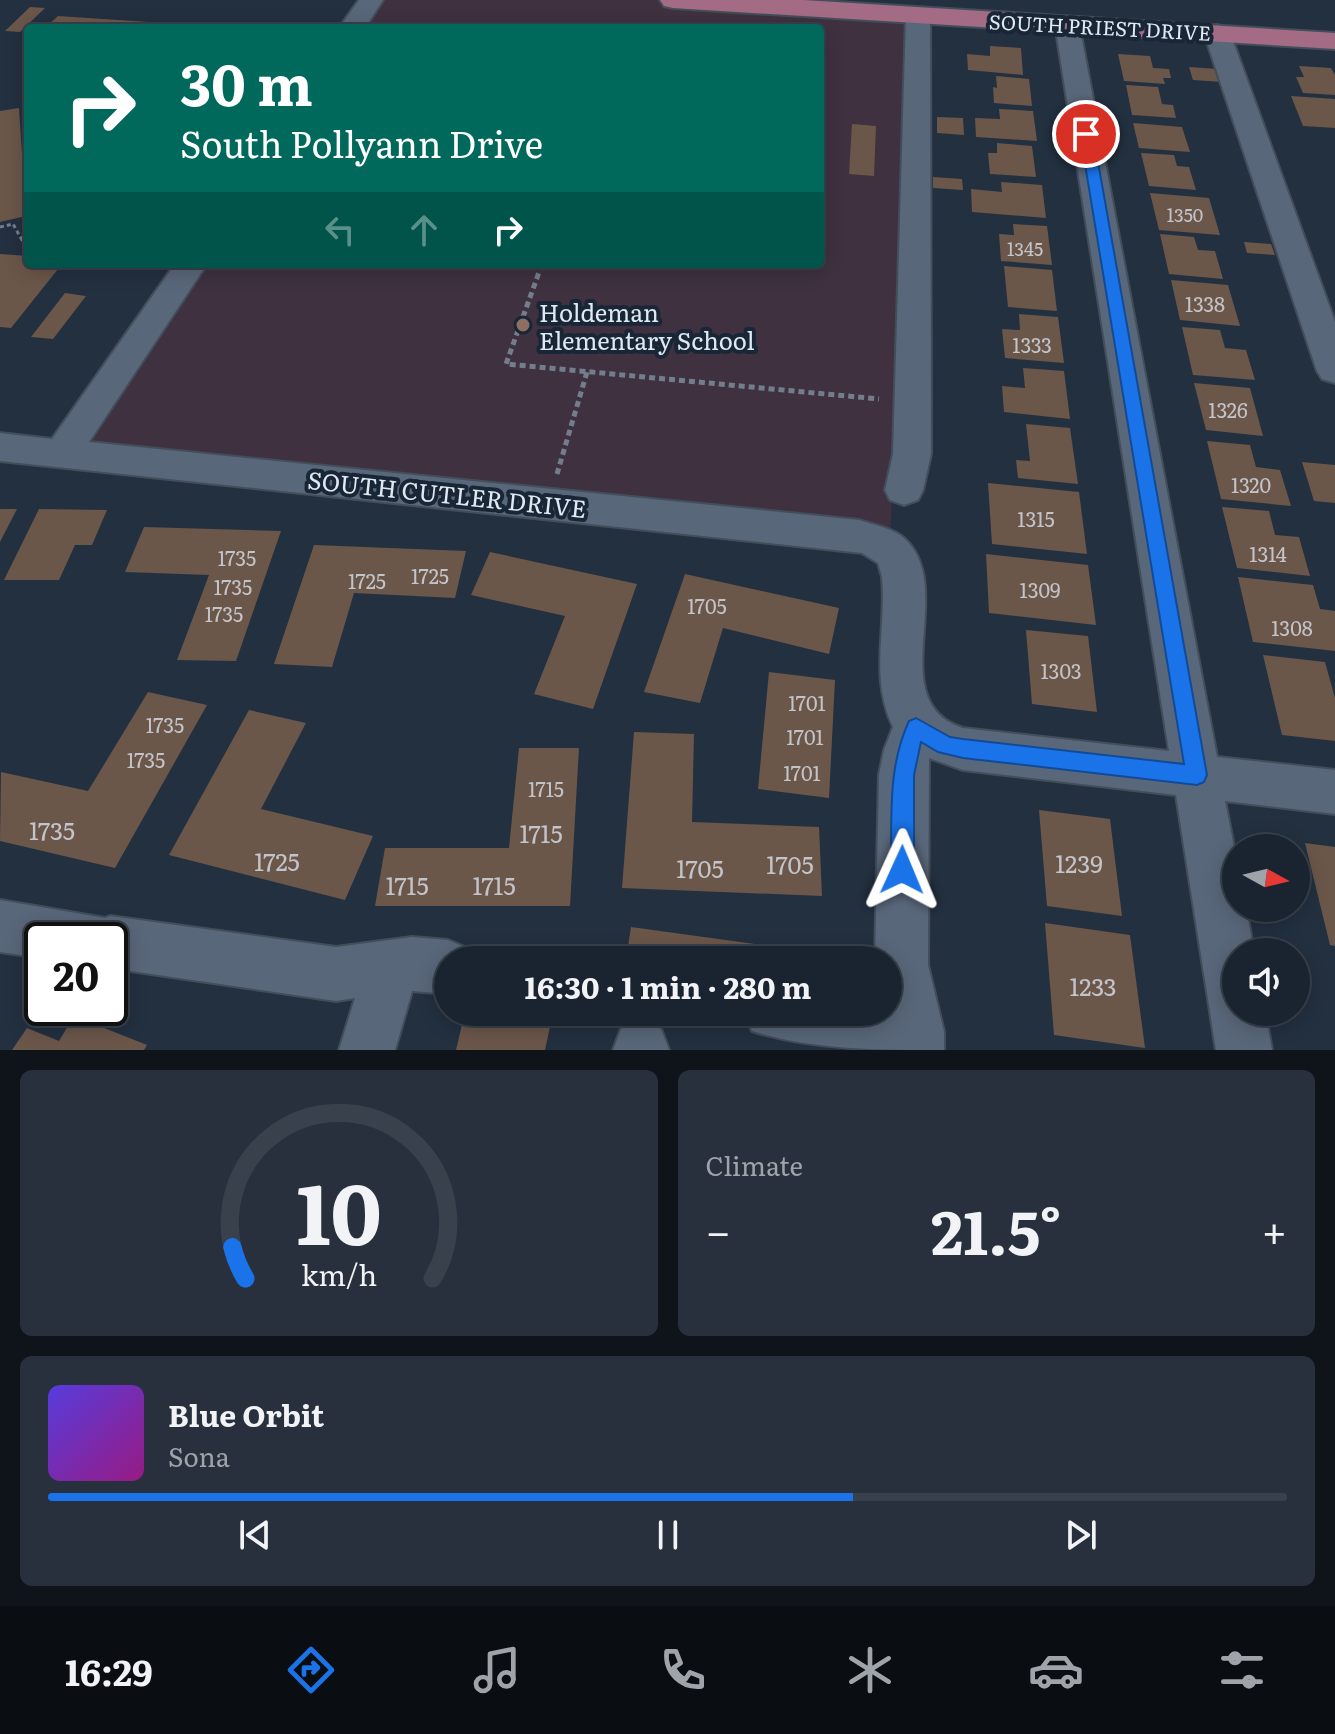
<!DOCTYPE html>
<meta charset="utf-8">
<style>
:root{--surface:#1a2430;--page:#27303c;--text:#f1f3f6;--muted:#9fa4ab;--line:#38414c;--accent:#1a73e8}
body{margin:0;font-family:Literata,serif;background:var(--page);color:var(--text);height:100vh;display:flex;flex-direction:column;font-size:30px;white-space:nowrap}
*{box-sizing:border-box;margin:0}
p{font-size:26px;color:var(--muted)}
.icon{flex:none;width:44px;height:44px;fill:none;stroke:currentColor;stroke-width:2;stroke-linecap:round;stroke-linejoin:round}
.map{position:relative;height:1050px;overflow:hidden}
.drawer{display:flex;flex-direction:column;gap:20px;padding:20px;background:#0e141a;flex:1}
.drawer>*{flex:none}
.hud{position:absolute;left:24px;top:24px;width:800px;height:244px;border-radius:8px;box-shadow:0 4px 20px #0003,0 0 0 2px var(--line);background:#00695c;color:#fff;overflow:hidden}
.needle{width:52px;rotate:98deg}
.tools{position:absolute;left:1222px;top:834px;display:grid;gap:16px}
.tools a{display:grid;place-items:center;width:88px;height:88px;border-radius:50%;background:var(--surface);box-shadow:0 4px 20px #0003,0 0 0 2px var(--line);font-size:40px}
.speed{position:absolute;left:24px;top:922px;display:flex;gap:16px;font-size:40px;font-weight:700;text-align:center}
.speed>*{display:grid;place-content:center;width:104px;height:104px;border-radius:50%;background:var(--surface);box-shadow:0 4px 20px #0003,0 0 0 2px var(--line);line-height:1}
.speed .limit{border:4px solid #111;border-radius:12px;background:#fff;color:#111}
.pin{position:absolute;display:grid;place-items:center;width:68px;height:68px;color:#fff;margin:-34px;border:4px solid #fff;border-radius:50%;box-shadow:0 2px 8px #0007}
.me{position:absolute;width:88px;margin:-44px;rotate:1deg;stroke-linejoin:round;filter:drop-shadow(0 0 6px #0008)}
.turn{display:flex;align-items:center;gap:28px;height:168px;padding:0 24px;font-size:36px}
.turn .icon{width:104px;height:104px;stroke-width:2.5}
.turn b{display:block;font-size:56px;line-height:68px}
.lanes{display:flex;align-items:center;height:76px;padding:0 24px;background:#0003;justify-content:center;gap:40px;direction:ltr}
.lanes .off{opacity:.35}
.big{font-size:60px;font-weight:700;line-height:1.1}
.drawer .tile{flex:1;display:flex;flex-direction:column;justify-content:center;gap:12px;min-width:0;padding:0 28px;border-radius:12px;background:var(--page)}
.drawer .dial{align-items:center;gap:0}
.dial svg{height:208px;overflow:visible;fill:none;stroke:var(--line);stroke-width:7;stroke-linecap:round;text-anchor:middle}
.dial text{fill:var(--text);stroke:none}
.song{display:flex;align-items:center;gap:24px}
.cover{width:96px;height:96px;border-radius:12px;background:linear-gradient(135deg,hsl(250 70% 55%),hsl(310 70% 35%))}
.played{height:8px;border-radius:4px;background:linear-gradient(90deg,var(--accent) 65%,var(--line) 65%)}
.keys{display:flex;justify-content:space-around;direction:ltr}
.heat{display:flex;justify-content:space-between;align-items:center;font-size:44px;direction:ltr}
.drawer .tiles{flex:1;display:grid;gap:20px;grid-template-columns:1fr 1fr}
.tile:last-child{grid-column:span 2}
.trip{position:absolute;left:434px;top:946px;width:468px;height:80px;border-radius:40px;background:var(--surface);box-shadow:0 4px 20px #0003,0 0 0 2px var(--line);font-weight:700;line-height:80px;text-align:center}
.menu{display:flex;height:128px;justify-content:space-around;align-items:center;background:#0a0e13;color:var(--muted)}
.menu .icon{width:56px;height:56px}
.menu .current{color:var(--accent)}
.menu b{font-size:36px;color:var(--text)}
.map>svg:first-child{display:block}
.education{fill:#3f313f}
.building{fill:#6b564a}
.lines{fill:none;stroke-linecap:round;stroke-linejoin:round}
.minor-casing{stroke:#434e5b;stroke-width:4}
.major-casing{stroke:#434e5b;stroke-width:4}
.path-far1{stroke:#737e8c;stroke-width:3;stroke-dasharray:4 3;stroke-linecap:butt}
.path{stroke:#737e8c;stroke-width:5;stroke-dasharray:6 4;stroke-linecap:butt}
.minor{fill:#59677a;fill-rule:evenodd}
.major{fill:#a46b85;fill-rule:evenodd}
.route{fill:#1a73e8;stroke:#114b97;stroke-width:2}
.education-dot{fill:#8d6e63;stroke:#192636;stroke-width:3}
.labels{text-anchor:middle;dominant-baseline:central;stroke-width:8;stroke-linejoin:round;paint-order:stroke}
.far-number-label{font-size:18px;fill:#c3c4c9}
.far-street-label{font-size:20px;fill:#e0e9f3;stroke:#192636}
.number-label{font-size:20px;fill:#c3c4c9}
.poi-label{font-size:24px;fill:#e0e9f3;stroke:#192636;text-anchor:start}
.street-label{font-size:24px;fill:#e0e9f3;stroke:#192636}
.near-number-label{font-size:24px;fill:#c3c4c9}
</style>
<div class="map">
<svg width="1335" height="1050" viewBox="0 0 1335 1050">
<rect width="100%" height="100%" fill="#233040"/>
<path class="education" d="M371,0H673L907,14L890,551L61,454L191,264H820V28H352Z"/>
<g class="building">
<path d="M30,7L45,8L20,32L5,31Z"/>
<path d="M58,16L178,24L174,28H45Z"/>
<path d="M990,46L1021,48L1023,75L968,70L967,54L990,56Z"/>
<path d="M1118,54L1150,56L1153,68L1169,69L1171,78H1163L1165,84L1124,81Z"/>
<path d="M1299,66L1331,68L1335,75V95L1303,93L1296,77H1304Z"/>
<path d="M1189,67L1218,69L1223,82L1193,80Z"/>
<path d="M996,76L1029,79L1032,106L994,103L993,87L997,88Z"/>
<path d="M1126,85L1158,87L1162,104L1173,105L1176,118L1132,115Z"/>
<path d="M1291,96L1335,99V128L1303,126Z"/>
<path d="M19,108L26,216L0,222V111Z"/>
<path d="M999,109L1033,111L1037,141L976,137L975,118L1000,119Z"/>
<path d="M937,117L963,118L964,135L937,133Z"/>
<path d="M1133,123L1182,127L1190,152L1139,148Z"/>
<path d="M852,124L876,126L874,176L849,174Z"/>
<path d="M997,143L1032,146L1036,177L990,174L988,153H997Z"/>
<path d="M1141,153L1174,155L1177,166L1189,167L1196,190L1149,186Z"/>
<path d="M933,177L962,179L963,190L933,188Z"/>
<path d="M1001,182L1042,185L1046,218L972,212L971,189L1002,192Z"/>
<path d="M1150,193L1209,198L1220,235L1159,230Z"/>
<path d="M1013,224L1047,226L1052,265L1001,261L999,234L1014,235Z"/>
<path d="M1160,234L1194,237L1198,250L1215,251L1223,279L1169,274Z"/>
<path d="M1244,242L1271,244L1275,255L1247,253Z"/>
<path d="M0,254L28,256V264H62L11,328L0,327Z"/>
<path d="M1004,266L1052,270L1057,311L1008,307Z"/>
<path d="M1171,280L1228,285L1240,326L1180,320Z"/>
<path d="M65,293L86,296L53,339L31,337Z"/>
<path d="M1019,314L1058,317L1064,363L1005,358L1002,329L1020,330Z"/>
<path d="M1182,327L1220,330L1225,348L1246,350L1255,380L1193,375Z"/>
<path d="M1023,368L1064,371L1070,419L1004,412L1002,386L1025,388Z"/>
<path d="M1194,383L1250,388L1263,436L1206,430Z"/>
<path d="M1026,424L1070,428L1078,484L1018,478L1016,460L1030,461Z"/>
<path d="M1207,441L1250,445L1256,467L1280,470L1291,506L1221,499Z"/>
<path d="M1302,462L1335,465V503L1314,501Z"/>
<path d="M988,483L1079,492L1087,554L992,544Z"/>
<path d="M1222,507L1269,511L1275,535L1299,537L1310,576L1237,568Z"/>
<path d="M0,509H17L0,542Z"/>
<path d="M39,509L107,510L92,545H75L59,580H4Z"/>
<path d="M144,527L281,531L236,661L177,660L209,575L125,572Z"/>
<path d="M314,545L466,551L455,598L354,593L332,667L274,664Z"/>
<path d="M490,552L637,584L593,709L534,694L565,616L471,595Z"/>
<path d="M986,554L1088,565L1096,625L989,613Z"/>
<path d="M685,574L839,608L829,654L723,628L700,703L644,692Z"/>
<path d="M1238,577L1313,585L1320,609L1335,611V651L1253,642Z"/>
<path d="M1026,630L1088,636L1097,712L1032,704Z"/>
<path d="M1263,655L1325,662L1335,698V741L1282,735Z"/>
<path d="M769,672L835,680L829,798L758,789Z"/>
<path d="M148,692L207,705L115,868L0,841L1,772L88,791Z"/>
<path d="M249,710L306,723L261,809L373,836L345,900L169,855Z"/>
<path d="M634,732L694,734L692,822L819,827L822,896L622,888Z"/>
<path d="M519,748H579L570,906H375L385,848H509Z"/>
<path d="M1039,810L1110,819L1122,916L1047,906Z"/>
<path d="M1305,843L1335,847V946L1330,945Z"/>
<path d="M1045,923L1130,935L1145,1048L1054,1035Z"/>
<path d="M631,927L806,951L805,960H626Z"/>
<path d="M465,1012L551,1022L545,1050H456Z"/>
<path d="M74,1016L147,1045L144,1050H12L27,1028L59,1041Z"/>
</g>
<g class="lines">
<g class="minor-casing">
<g id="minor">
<path d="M359,0H383L365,28H339Z"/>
<path d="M918,8L927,10L930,15L931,454L923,490L918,500L904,505L890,500L885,490L893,454L906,15L909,10Z"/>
<path d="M1067,17L1076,19L1079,24L1217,757L1335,770V814L1225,801L1236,857V908H1246L1254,952H1236V1012H1265L1272,1050H1216L1176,795L963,770L929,758L928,965L944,1032V1050C881,1050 811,1050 752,1031L744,1012H888V960H875L879,775L884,750L893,727C869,677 887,629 882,577L878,563L862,553L0,461V433L52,439L175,264H207L89,442L859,520C874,525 893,528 905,539C958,589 881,702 963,728L1169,751L1055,24L1058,19Z"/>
<path d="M1217,25L1226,28L1230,33L1335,322V383L1322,379L1317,371L1204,33L1208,28Z"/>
<path d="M0,900L105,918L110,916L336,947L412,937L448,940L467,948L472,960H448V994L412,991L395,1050H339L355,998L336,1001L110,968V940H42V958L0,952Z"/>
<path d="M641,1021L661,1029L669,1050H613L621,1029Z"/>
</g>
</g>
<g class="major-casing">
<path id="major" d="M660,0H803L1335,33V49L673,8L664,6Z"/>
</g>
<path class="path-far1" d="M0,227L13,224L22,240L28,241"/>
<g class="path">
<path d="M542,264L506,364L879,399"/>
<path d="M557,474L587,372"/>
</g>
<use href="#minor" class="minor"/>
<use href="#major" class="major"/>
</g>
<path class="route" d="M1086,130L1093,134L1207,775L1204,782L1197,785L963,758L938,752L921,742L914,775V870L910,878L902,881L894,878L891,870C892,819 887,768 909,721L916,718L950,737L963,739L1184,764L1080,134Z"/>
<circle class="education-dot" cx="523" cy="325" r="8"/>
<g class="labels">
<g class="far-number-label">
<text x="1185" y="214">1350</text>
<text x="1025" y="248">1345</text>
</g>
<g class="far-street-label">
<text transform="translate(1100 26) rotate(3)">SOUTH PRIEST DRIVE</text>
</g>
<g class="number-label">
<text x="1205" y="303">1338</text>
<text x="1032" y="344">1333</text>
<text x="1228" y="409">1326</text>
<text x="1251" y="484">1320</text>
<text x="1036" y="518">1315</text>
<text x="1268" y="553">1314</text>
<text x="237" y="557">1735</text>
<text x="430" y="575">1725</text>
<text x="367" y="580">1725</text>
<text x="233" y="586">1735</text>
<text x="1040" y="589">1309</text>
<text x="707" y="605">1705</text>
<text x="224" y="613">1735</text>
<text x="1292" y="627">1308</text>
<text x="1061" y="670">1303</text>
<text x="807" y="702">1701</text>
<text x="165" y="724">1735</text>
<text x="805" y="736">1701</text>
<text x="146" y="759">1735</text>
<text x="802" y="772">1701</text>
<text x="546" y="788">1715</text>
</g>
<g class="poi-label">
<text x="539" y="311">Holdeman<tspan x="539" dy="28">Elementary School</tspan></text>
</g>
<g class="street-label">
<text transform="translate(447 493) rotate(6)">SOUTH CUTLER DRIVE</text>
</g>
<g class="near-number-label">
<text x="52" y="829">1735</text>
<text x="541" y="832">1715</text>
<text x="277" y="860">1725</text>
<text x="1079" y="862">1239</text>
<text x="790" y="863">1705</text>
<text x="700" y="867">1705</text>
<text x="407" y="884">1715</text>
<text x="494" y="884">1715</text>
<text x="1093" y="985">1233</text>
</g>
</g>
</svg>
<div class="tools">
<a><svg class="needle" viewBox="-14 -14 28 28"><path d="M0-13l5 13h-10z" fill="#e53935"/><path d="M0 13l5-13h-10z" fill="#9fa4ab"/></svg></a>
<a><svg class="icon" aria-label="sound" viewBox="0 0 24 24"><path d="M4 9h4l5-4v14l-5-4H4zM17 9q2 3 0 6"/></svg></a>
</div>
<div class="speed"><div class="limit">20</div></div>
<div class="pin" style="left:1086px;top:134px;background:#d93025"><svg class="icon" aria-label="arrive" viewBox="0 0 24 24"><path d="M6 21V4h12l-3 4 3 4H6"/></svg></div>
<svg class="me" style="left:902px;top:870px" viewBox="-20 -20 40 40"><path d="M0-17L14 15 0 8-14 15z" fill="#1a73e8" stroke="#fff" stroke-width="4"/></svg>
<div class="trip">16:30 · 1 min · 280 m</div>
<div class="hud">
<div class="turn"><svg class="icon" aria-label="right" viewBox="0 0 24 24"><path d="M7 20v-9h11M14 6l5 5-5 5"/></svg><div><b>30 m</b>South Pollyann Drive</div></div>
<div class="lanes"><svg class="icon off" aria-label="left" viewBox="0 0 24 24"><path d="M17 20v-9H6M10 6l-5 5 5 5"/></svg><svg class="icon off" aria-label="ahead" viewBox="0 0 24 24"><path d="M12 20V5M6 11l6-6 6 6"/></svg><svg class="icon" aria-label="right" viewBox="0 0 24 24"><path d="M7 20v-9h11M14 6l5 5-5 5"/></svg></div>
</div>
</div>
<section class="drawer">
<div class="tiles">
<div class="tile dial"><svg viewBox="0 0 100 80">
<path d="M14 69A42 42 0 1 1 86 69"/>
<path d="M14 69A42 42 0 0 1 9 57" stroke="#1a73e8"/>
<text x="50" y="56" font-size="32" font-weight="700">10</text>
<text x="50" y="72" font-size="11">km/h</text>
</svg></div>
<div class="tile"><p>Climate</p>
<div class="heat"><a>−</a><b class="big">21.5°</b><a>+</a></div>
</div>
<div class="tile">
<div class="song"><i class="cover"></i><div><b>Blue Orbit</b><p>Sona</p></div></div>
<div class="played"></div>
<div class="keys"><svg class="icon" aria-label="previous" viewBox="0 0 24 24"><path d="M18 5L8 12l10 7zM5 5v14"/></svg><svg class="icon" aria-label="pause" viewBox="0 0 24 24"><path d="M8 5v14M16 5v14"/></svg><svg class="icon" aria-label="next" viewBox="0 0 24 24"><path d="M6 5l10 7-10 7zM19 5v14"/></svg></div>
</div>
</div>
</section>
<nav class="menu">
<b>16:29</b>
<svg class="icon current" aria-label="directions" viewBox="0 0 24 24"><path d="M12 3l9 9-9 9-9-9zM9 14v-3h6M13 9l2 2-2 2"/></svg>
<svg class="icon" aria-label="music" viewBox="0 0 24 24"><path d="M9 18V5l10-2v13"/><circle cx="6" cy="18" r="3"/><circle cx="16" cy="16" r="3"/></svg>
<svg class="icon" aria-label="phone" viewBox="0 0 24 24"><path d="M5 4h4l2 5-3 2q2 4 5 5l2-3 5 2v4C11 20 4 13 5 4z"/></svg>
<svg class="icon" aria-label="climate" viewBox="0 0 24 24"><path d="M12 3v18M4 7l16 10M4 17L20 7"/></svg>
<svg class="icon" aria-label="car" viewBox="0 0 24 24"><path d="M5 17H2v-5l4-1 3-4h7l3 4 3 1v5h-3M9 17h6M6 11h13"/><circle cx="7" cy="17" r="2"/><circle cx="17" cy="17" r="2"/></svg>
<svg class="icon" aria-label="filters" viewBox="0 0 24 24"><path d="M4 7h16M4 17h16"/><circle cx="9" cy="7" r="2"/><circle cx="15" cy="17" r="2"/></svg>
</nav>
